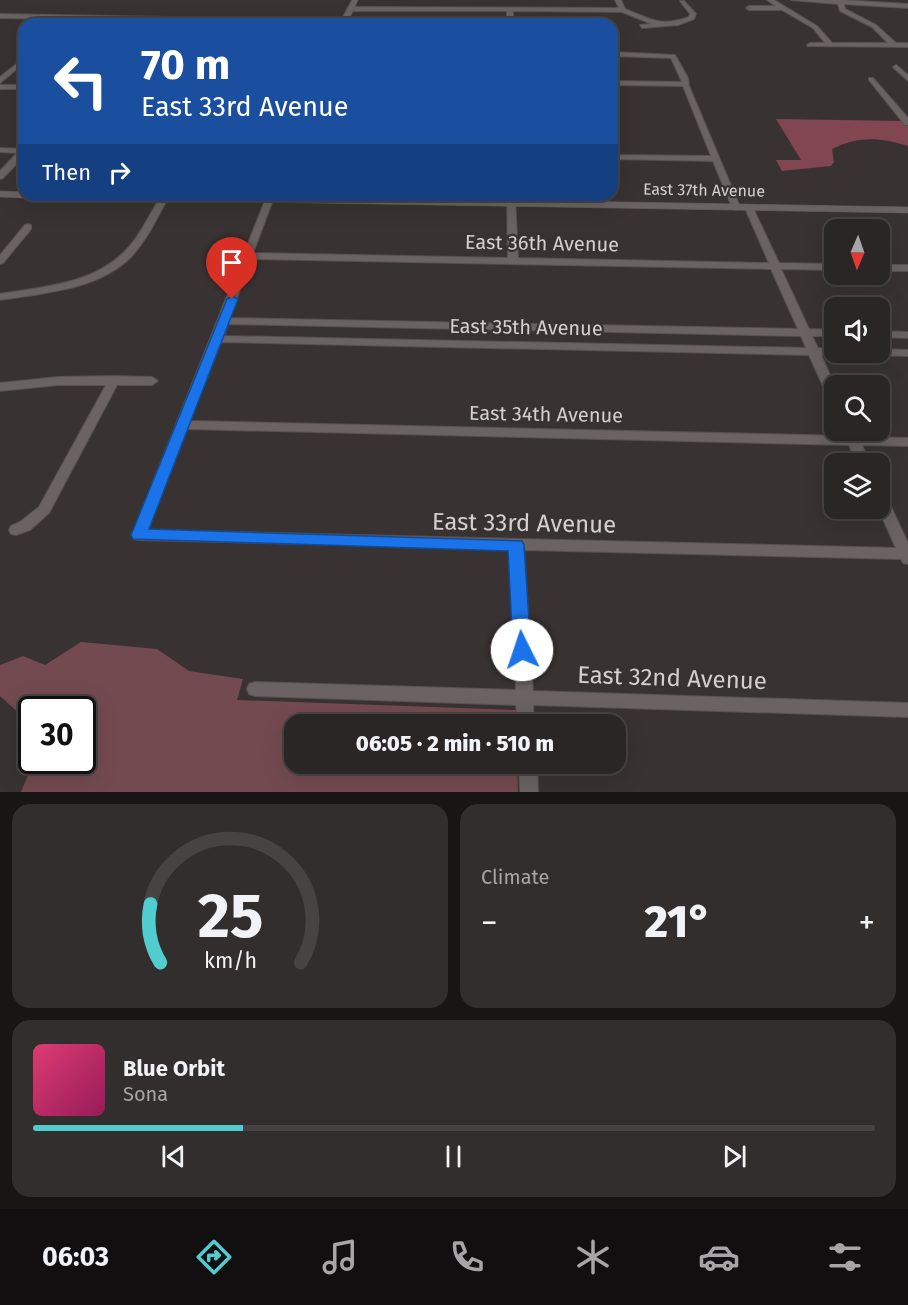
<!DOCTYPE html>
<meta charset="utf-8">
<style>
:root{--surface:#2b2626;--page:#332e2e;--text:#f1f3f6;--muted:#a6a5a7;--line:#474343;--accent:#52cdcf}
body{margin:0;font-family:"Fira Sans",sans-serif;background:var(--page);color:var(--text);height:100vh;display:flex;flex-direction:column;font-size:22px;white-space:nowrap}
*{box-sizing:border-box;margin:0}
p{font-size:20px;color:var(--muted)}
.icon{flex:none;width:33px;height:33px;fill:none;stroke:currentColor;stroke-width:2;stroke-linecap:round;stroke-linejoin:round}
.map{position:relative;height:792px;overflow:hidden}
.side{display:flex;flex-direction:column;gap:12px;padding:12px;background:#181515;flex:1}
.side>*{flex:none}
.top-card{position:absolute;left:18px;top:18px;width:600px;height:183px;border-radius:18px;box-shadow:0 6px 24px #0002,0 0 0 2px var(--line);background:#1a4fa0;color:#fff;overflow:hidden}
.needle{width:39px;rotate:182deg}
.buttons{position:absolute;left:824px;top:219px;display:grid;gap:12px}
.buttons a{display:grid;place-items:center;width:66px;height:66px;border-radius:12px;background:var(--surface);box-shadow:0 6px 24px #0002,0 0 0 2px var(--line);font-size:30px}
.speed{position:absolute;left:18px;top:696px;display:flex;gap:12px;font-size:30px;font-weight:700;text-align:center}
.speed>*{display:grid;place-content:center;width:78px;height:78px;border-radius:50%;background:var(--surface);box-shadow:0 6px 24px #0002,0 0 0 2px var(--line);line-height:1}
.speed .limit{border:3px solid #111;border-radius:9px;background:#fff;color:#111}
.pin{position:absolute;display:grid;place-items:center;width:51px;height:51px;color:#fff;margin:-62px -26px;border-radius:50% 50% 50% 0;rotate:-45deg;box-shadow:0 0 6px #0007}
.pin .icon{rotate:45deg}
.me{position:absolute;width:66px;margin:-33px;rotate:356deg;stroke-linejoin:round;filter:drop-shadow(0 0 4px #0008)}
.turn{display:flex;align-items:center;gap:21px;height:126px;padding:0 24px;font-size:27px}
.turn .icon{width:78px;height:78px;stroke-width:2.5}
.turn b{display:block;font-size:42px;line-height:51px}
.then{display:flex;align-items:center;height:57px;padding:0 24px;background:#0003;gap:12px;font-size:22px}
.big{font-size:45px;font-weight:800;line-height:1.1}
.side .widget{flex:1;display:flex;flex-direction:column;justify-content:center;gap:9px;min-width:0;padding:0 21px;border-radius:18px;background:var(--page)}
.side .dial{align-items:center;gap:0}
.dial svg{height:156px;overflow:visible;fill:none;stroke:var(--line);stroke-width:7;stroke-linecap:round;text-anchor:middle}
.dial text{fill:var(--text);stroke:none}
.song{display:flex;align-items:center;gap:18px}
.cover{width:72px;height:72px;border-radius:9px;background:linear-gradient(135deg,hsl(340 70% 55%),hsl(330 70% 35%))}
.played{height:6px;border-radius:3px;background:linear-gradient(90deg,var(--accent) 25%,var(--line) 25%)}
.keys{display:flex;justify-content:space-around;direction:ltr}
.heat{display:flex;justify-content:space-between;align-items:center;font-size:33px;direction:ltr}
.side .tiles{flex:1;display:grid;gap:12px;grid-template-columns:1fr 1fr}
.widget:last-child{grid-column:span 2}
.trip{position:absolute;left:284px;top:714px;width:342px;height:60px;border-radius:18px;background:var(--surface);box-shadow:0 6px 24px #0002,0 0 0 2px var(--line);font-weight:800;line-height:60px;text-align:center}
.dock{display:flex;height:96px;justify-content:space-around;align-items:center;background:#110f0f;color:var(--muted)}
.dock .icon{width:42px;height:42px}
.dock .current{color:var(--accent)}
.dock b{font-size:27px;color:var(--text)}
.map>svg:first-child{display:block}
.green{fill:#734a50}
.forest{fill:#824651}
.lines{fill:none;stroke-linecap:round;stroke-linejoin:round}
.minor-casing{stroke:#565151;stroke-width:2}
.tertiary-casing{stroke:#565151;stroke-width:1}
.minor{fill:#6a6263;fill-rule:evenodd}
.tertiary{fill:#6a6263;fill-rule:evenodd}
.route{fill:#1a73e8;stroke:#114b97;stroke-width:1.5}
.labels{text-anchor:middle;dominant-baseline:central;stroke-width:4.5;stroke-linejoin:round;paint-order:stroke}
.far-street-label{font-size:16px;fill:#d4d0d0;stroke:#393233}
.street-label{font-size:20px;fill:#d4d0d0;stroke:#393233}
.near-street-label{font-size:24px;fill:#d4d0d0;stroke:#393233}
</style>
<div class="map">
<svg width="908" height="792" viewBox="0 0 908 792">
<rect width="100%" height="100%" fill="#393233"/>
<path class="green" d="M81,642L157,649L189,671L243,679L237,700L516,710V724H294V764H517L518,792H21L34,761L82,760V710H32L31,724L0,696V665L23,656L45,665Z"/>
<path class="forest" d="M776,119L903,121L908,126V146C880,137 858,136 832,149L834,162L831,166L782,171L776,160H801Z"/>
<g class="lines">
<g class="minor-casing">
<g id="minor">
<path d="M615,0H621L625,9C653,20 660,27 689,17L690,14L680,1H684L696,14L694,19L678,25L642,28L640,25L652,24L622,12L513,11V24H507V11H350L347,9L350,7L619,8Z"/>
<path d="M767,0H774L817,26L832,43H888L872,27L840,11L838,4L791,0H841L908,4V8L844,4L845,9L876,25L896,43H908V47L808,46L807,45L810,43H825L813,28L782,10H749L746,8L749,6H776Z"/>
<path d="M0,14L168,17L211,24L168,21L0,18Z"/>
<path d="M612,52L675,55L688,78L689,86L740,207L739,209L736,210L732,207L713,161L612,159V155L711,156L683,86L612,85V81L682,82L671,58L612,56Z"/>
<path d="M24,58V63L0,83V77Z"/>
<path d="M896,65L908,75V81L894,68L893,67Z"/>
<path d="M869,78H873L908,118V125H905L869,80Z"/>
<rect x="0" y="85" width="24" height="4"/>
<path d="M0,148L24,149V156L3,178L0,179V171L17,153L0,152Z"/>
<path d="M164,195L168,198C157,218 147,240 131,257C98,290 43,293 0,300V294C43,287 96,284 128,248C141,234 149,215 160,198Z"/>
<path d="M507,195H515L518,258L769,263L745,208L746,206H752L779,263L834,264V270L781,269L809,329L834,330V336H812L818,348L834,349V352H839L834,355H821L835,386L834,401L828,397L809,355L221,342L190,421L846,436L843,430H855L858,437L908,438V446L862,445L870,464H857L849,445L187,429L148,530L896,548L878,508L879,491L884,493L886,496L908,543V564L903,563L901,559L524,550L533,691L908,703V717L533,705L534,724H518L516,705L255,696L249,694L247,689L249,684L255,682L516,690L509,549L139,540L134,539L132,535L266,198L269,197L273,200L253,253L508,258ZM251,259L771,269L798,329L230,318ZM228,324L801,336L806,348L224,336Z"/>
<path d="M28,224L31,225V229L3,263L0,264V255L25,225Z"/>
<rect x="879" y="265" width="29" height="6"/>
<path d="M879,331L908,332V338L879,337Z"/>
<path d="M879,349L908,350V356L862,355L857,352H879Z"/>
<path d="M114,376L152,377L158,381L152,385H117L49,513L30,530L16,535L11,534L9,530L11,526L20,522L39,507L106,385H58L0,391V383L58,377Z"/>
<path d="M519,764H537L538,792H520Z"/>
</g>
</g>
<g class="tertiary-casing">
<g id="tertiary">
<path d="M352,0H358L347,24H339Z"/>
<path d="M0,191L24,192V195H225L908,207V213L24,198L0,197Z"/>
</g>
</g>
<use href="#minor" class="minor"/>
<use href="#tertiary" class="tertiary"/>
</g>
<path class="route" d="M232,296L238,299L149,529L522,541L524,545L531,650L528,655L522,658L516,655L513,650L508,551L133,539L131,535L227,299Z"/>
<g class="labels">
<g class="far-street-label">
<text transform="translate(704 190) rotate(1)">East 37th Avenue</text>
</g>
<g class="street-label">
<text transform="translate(542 243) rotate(1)">East 36th Avenue</text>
<text transform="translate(526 327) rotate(1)">East 35th Avenue</text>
<text transform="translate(546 414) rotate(1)">East 34th Avenue</text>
</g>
<g class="near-street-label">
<text transform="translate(524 523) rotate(1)">East 33rd Avenue</text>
<text transform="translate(672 678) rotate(2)">East 32nd Avenue</text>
</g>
</g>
</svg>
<div class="buttons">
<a><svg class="needle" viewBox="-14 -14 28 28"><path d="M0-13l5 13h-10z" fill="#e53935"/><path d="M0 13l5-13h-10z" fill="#a6a5a7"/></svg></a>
<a><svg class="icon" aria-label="sound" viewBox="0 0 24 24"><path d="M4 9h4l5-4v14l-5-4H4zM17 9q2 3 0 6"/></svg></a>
<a><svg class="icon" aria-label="search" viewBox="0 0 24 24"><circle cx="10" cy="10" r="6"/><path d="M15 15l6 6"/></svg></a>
<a><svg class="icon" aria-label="layers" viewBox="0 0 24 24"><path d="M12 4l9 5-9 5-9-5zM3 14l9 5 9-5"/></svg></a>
</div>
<div class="speed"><div class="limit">30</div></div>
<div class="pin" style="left:232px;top:299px;background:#d93025"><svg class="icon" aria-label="arrive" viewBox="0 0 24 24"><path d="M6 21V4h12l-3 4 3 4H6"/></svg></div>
<svg class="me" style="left:522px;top:650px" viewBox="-20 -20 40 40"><circle r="19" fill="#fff"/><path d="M0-13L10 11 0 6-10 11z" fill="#1a73e8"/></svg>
<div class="trip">06:05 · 2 min · 510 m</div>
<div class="top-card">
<div class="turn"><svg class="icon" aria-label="left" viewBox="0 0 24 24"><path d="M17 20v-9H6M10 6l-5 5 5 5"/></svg><div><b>70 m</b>East 33rd Avenue</div></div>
<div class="then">Then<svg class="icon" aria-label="right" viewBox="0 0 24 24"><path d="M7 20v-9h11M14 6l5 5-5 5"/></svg></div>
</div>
</div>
<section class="side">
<div class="tiles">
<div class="widget dial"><svg viewBox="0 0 100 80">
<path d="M14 69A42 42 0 1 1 86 69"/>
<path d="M14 69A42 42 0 0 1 9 39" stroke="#52cdcf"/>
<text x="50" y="56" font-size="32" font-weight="700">25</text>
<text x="50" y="72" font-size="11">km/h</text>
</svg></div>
<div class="widget"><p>Climate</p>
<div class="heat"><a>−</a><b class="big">21°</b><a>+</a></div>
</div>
<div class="widget">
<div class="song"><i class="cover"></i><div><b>Blue Orbit</b><p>Sona</p></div></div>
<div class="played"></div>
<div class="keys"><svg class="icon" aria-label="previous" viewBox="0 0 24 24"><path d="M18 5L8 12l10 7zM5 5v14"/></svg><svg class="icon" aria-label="pause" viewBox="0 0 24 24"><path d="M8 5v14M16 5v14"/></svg><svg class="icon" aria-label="next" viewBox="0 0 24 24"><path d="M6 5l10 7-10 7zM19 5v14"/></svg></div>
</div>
</div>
</section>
<nav class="dock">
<b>06:03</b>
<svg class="icon current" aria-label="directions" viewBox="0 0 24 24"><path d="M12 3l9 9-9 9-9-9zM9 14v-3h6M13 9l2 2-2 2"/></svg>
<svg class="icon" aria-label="music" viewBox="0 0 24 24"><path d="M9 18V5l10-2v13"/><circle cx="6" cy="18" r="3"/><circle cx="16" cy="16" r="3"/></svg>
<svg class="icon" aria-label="phone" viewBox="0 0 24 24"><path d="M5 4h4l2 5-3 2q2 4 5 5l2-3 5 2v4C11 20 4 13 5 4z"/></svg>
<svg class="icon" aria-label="climate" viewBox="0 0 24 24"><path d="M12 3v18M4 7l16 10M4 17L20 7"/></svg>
<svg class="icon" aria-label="car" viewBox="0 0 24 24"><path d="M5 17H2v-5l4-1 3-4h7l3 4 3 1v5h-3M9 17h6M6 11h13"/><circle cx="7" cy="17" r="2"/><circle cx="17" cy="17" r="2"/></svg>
<svg class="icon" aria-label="filters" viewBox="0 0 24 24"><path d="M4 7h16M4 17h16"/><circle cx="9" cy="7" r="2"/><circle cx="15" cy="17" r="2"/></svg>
</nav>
